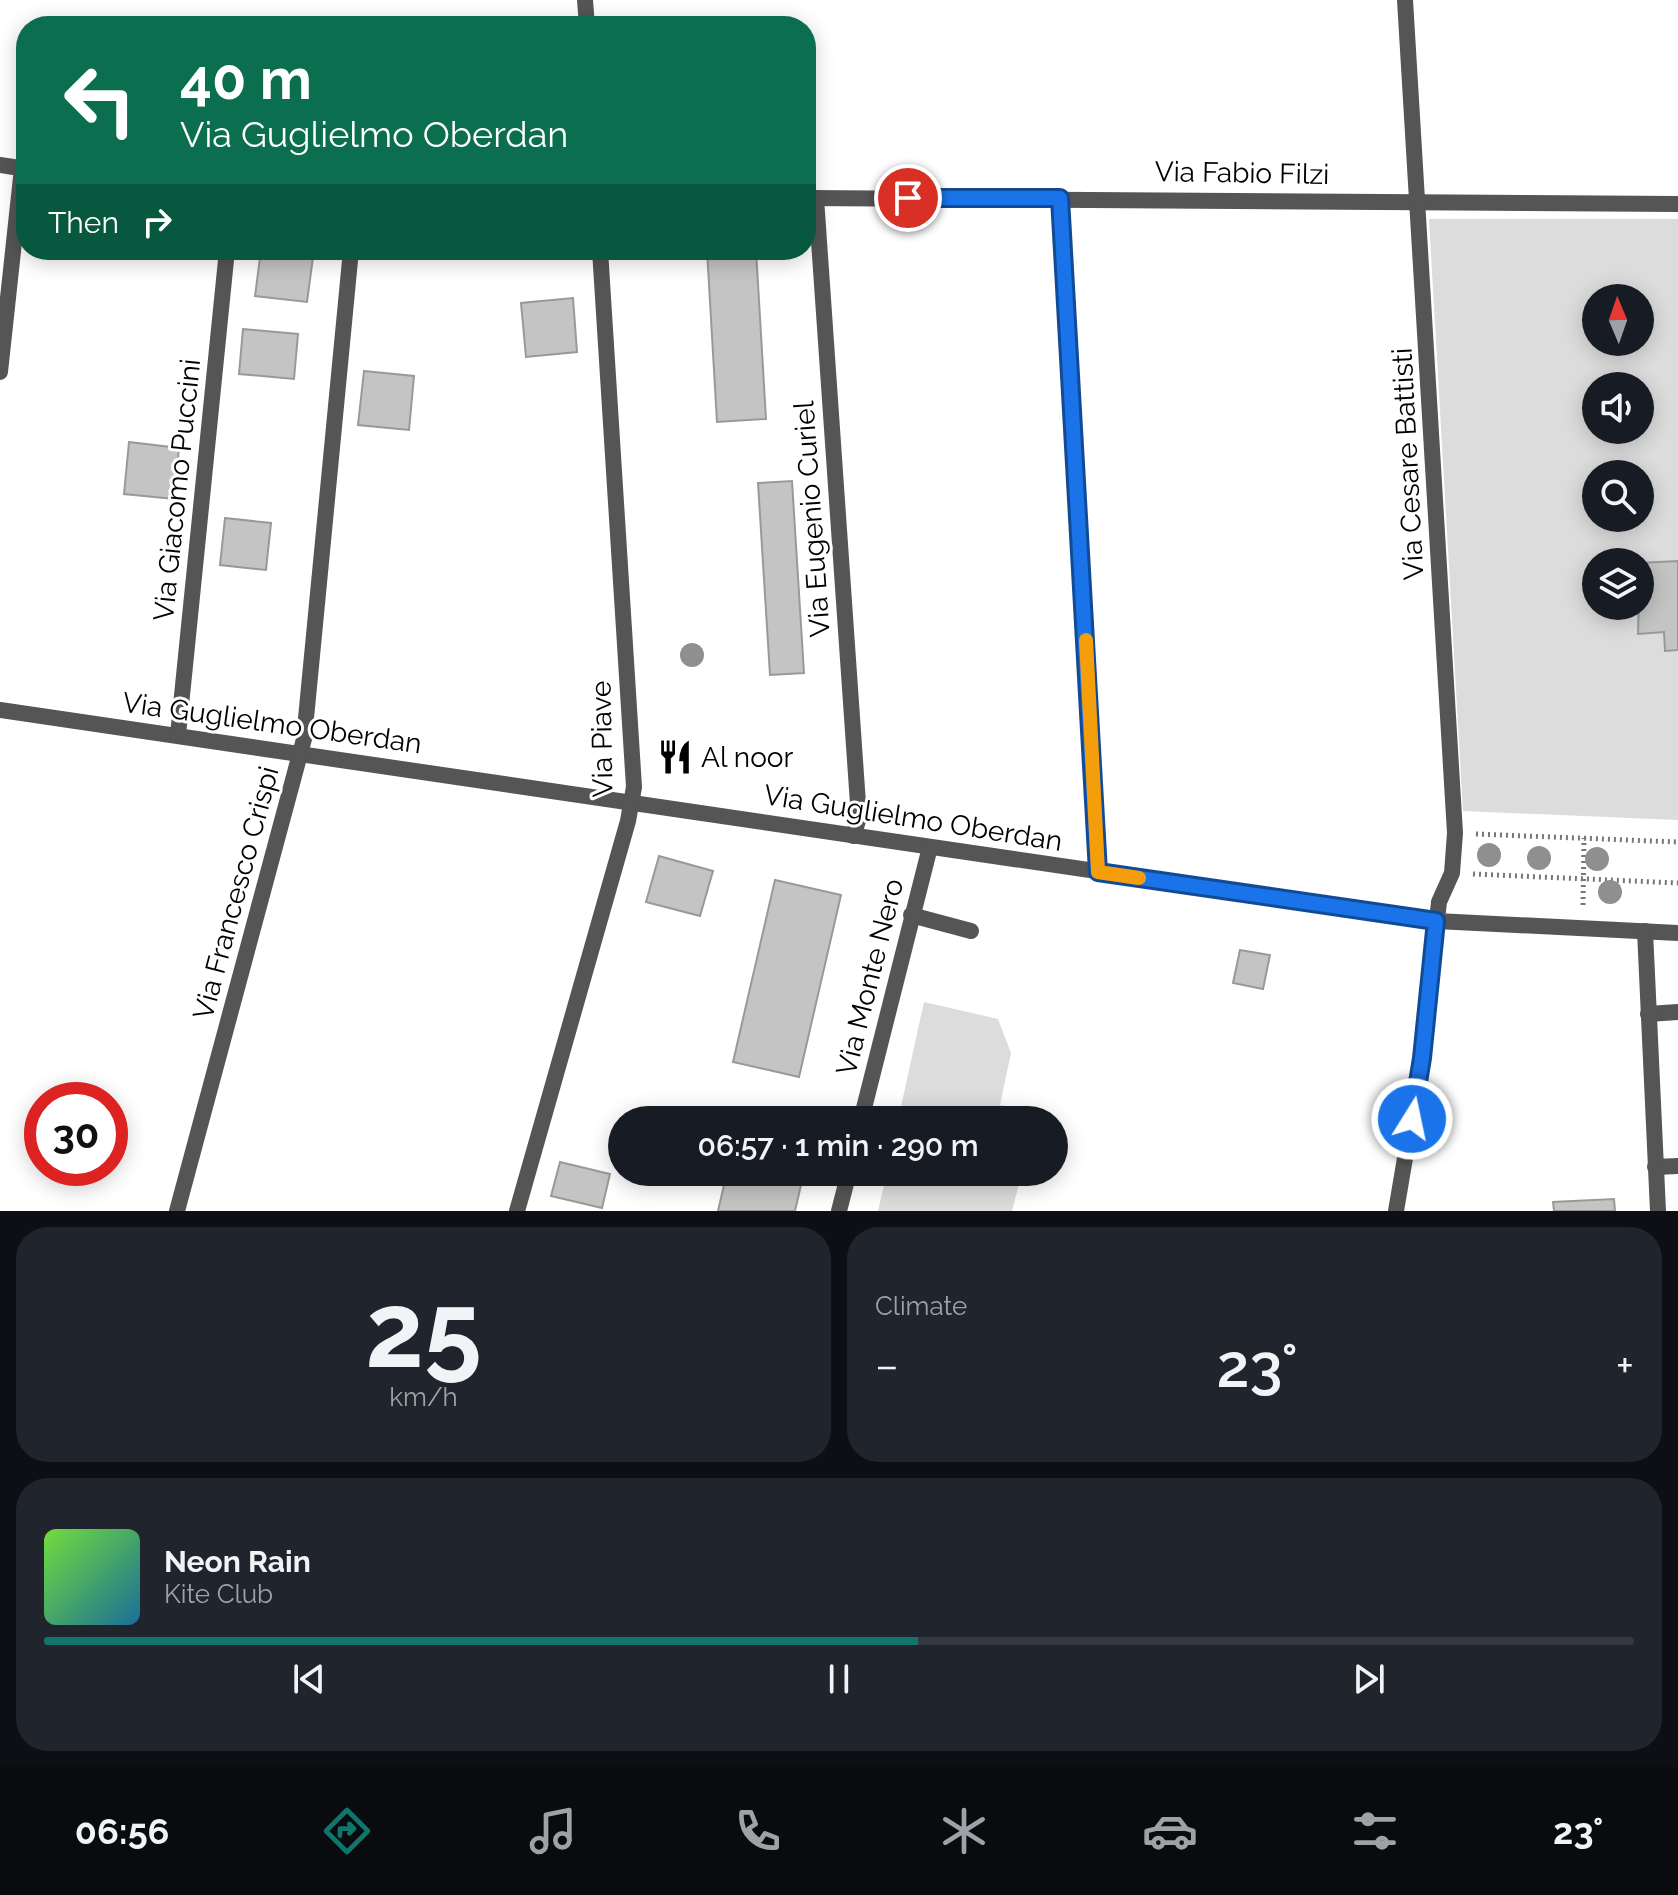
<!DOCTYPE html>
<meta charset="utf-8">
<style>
:root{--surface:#171b24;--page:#20242c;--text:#f1f3f6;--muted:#9ea1a6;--line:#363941;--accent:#0f766e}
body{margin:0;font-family:Raleway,sans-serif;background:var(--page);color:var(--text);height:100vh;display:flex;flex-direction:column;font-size:30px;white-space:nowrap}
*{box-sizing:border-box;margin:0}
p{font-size:26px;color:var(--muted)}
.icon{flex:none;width:44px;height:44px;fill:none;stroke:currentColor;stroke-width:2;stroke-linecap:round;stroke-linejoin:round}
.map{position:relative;height:1211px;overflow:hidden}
.side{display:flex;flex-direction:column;gap:16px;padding:16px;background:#0d0f14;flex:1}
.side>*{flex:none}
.banner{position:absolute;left:16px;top:16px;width:800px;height:244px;border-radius:32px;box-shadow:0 4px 20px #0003;background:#0b6e4f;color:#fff;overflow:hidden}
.needle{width:52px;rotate:358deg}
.tools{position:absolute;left:1582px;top:284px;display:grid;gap:16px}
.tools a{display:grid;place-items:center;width:72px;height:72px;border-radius:50%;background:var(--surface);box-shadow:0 4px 20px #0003;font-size:40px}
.speed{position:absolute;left:24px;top:1082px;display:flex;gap:16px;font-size:40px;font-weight:700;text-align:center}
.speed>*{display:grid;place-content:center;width:104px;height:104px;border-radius:50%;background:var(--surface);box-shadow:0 4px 20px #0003;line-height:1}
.speed .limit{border:12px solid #d22;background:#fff;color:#111}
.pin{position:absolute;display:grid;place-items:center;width:68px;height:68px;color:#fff;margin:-34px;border:4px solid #fff;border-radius:50%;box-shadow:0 2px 8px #0007}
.me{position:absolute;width:88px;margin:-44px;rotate:10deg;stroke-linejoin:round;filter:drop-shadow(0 0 6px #0008)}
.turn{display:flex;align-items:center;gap:28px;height:168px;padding:0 32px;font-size:36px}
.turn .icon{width:104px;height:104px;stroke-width:2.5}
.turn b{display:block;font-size:56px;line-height:68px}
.then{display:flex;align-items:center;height:76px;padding:0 32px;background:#0003;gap:16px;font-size:30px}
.big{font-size:60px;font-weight:600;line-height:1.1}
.side .tile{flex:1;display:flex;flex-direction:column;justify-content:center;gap:12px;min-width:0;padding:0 28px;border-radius:32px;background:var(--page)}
.side .dial{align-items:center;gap:0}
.dial b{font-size:104px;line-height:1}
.song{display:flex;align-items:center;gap:24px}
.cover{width:96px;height:96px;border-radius:12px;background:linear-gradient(135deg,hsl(100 70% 55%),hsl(200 70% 35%))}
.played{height:8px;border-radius:4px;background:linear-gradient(90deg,var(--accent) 55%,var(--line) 55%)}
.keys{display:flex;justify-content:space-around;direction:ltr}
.heat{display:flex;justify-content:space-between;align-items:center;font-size:44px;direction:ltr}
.side .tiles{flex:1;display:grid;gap:16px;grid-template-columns:1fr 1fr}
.tile:last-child{grid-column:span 2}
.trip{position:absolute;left:608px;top:1106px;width:460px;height:80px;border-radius:40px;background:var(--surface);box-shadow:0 4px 20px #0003;font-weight:600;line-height:80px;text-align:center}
.tabs{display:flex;height:128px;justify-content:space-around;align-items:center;background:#090b0e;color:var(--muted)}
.tabs .icon{width:56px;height:56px}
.tabs .current{color:var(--accent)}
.tabs b{font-size:36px;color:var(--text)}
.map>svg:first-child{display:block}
.green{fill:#dcdcdc;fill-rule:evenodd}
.building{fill:#c4c4c4;stroke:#999;stroke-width:2}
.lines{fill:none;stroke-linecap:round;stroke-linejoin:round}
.path{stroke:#777;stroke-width:5;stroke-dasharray:2 4;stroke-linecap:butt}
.lane{stroke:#555;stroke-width:16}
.street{stroke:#555;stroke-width:16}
.tree{fill:#8f8f8f}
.route-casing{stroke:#114b97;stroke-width:20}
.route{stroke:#1a73e8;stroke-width:14}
.slow{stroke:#f59e0b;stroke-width:14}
.labels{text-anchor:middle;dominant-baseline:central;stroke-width:6;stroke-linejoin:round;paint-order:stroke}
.street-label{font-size:28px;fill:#000;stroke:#fff}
.poi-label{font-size:28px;fill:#000;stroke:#fff;text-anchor:start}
</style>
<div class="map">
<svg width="1678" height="1211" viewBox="0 0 1678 1211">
<rect width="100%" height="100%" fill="#fff"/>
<g class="green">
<path d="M1429,219H1678V820L1463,811ZM1596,298H1640V342H1596ZM1596,386H1640V430H1596ZM1596,474H1640V518H1596ZM1596,562H1640V606H1596Z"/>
<path d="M924,1002L998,1019L1011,1053L1000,1105L1036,1111L1034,1120H898Z"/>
<path d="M887,1172H1022L1012,1211H878Z"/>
</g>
<g class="building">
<path d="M261,250H314L307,302L255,296Z"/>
<path d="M707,250H756L766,419L717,422Z"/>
<path d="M573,298L577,352L526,357L521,303Z"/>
<path d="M243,329L298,334L294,379L239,374Z"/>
<path d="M364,371L414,376L409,430L358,425Z"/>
<path d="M129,442L179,448L174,499L124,494Z"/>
<path d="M792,481L804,673L770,675L758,483Z"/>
<path d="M225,518L271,523L266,570L220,565Z"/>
<path d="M1678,561V650L1665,651L1664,632L1638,634L1640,563Z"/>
<path d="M659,856L713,871L700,916L646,902Z"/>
<path d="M775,880L841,895L799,1077L733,1062Z"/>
<path d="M1240,950L1270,955L1263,989L1233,983Z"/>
<path d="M560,1162L610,1174L602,1208L551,1196Z"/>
<path d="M727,1172H804L795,1211H718Z"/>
<path d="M1614,1199L1615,1211H1554L1553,1202Z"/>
</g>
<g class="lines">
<g class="path">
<path d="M1476,834L1678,842"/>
<path d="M1473,874L1678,883"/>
<path d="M1583,905L1584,838"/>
</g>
<g class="lane">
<path d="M911,915L971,931"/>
<path d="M1648,1014L1678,1012"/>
<path d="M1655,1167L1678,1166"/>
</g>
<g class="street">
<path d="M585,0L587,26"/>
<path d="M0,165L26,169"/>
<path d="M806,198L1678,204"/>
<path d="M816,198L859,818L853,836"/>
<path d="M1060,198L1098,872"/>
<path d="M0,372L22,168"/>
<path d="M0,710L1436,921L1678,933"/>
<path d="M178,735L227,250"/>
<path d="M1645,931L1658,1211"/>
<path d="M861,1120L930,847"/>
<path d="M177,1211L304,739L351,250"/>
<path d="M517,1211L628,821L634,787L600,250"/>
<path d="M839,1211L849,1172"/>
<path d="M1396,1211L1422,1058L1439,902L1452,873L1455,833L1405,0"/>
</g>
</g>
<g class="tree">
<circle cx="692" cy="655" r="12"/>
<circle cx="1489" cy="855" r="12"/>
<circle cx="1539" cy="858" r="12"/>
<circle cx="1597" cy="859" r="12"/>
<circle cx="1610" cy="892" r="12"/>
</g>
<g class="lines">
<g class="route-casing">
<path id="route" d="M908,198H1060L1098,872L1436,921L1422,1058L1412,1119"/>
</g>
<use href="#route" class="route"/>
<path class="slow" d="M1086,640L1098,872L1139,878"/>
</g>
<defs>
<g id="restaurant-bare" transform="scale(2.76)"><path d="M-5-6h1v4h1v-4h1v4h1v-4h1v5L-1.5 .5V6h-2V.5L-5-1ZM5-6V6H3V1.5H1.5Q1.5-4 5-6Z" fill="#000" stroke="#fff" stroke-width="2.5" paint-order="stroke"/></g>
</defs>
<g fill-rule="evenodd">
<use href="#restaurant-bare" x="675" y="757"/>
</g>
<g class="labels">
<g class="street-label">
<text transform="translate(1242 173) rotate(1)">Via Fabio Filzi</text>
<text transform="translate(1408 464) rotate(-93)">Via Cesare Battisti</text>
<text transform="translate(177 490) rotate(-84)">Via Giacomo Puccini</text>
<text transform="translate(812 519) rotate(-94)">Via Eugenio Curiel</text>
<text transform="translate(272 723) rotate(8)">Via Guglielmo Oberdan</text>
<text transform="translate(602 739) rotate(-91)">Via Piave</text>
<text transform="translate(913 818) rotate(9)">Via Guglielmo Oberdan</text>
<text transform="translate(236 893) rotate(-75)">Via Francesco Crispi</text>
<text transform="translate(870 977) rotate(-76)">Via Monte Nero</text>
</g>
<g class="poi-label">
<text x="701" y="757">Al noor</text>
</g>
</g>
</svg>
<div class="tools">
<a><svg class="needle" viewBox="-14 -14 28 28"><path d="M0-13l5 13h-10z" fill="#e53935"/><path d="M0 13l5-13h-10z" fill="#9ea1a6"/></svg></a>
<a><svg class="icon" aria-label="sound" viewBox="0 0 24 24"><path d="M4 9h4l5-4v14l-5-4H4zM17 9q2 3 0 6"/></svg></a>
<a><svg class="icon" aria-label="search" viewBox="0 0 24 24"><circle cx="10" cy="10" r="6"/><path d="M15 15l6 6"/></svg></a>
<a><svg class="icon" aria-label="layers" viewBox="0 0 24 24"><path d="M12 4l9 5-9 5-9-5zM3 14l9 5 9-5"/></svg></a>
</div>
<div class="speed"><div class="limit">30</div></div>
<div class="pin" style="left:908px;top:198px;background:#d93025"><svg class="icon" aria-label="arrive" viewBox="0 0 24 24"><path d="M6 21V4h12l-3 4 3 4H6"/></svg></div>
<svg class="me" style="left:1412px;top:1119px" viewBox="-20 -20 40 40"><circle r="17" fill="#1a73e8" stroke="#fff" stroke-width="3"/><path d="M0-11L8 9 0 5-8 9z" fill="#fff"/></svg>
<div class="trip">06:57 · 1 min · 290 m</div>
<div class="banner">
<div class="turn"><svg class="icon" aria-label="left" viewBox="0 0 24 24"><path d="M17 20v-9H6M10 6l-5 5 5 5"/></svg><div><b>40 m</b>Via Guglielmo Oberdan</div></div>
<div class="then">Then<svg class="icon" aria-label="right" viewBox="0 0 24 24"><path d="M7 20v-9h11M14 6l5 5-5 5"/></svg></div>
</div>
</div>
<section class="side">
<div class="tiles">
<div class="tile dial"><b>25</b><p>km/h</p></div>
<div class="tile"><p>Climate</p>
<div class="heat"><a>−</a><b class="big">23°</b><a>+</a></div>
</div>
<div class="tile">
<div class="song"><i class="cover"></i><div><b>Neon Rain</b><p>Kite Club</p></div></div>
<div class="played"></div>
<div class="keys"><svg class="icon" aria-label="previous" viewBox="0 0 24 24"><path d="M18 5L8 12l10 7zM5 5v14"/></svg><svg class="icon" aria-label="pause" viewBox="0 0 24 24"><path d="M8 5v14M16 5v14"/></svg><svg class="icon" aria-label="next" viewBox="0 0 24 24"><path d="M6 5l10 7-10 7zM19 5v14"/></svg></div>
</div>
</div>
</section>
<nav class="tabs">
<b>06:56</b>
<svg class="icon current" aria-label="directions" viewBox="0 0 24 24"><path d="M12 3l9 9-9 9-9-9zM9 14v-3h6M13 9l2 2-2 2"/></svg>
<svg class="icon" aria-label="music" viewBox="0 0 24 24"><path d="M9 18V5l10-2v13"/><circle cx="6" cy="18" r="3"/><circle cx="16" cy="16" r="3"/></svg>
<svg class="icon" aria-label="phone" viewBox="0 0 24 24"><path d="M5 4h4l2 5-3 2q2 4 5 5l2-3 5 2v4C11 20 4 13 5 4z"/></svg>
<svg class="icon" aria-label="climate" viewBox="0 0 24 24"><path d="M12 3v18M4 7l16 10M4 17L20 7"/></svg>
<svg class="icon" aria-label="car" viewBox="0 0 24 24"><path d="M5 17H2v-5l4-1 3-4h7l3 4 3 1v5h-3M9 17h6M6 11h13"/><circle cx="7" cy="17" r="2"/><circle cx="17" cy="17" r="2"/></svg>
<svg class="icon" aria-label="filters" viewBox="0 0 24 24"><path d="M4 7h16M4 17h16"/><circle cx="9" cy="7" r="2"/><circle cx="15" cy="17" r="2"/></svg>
<b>23°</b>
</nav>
